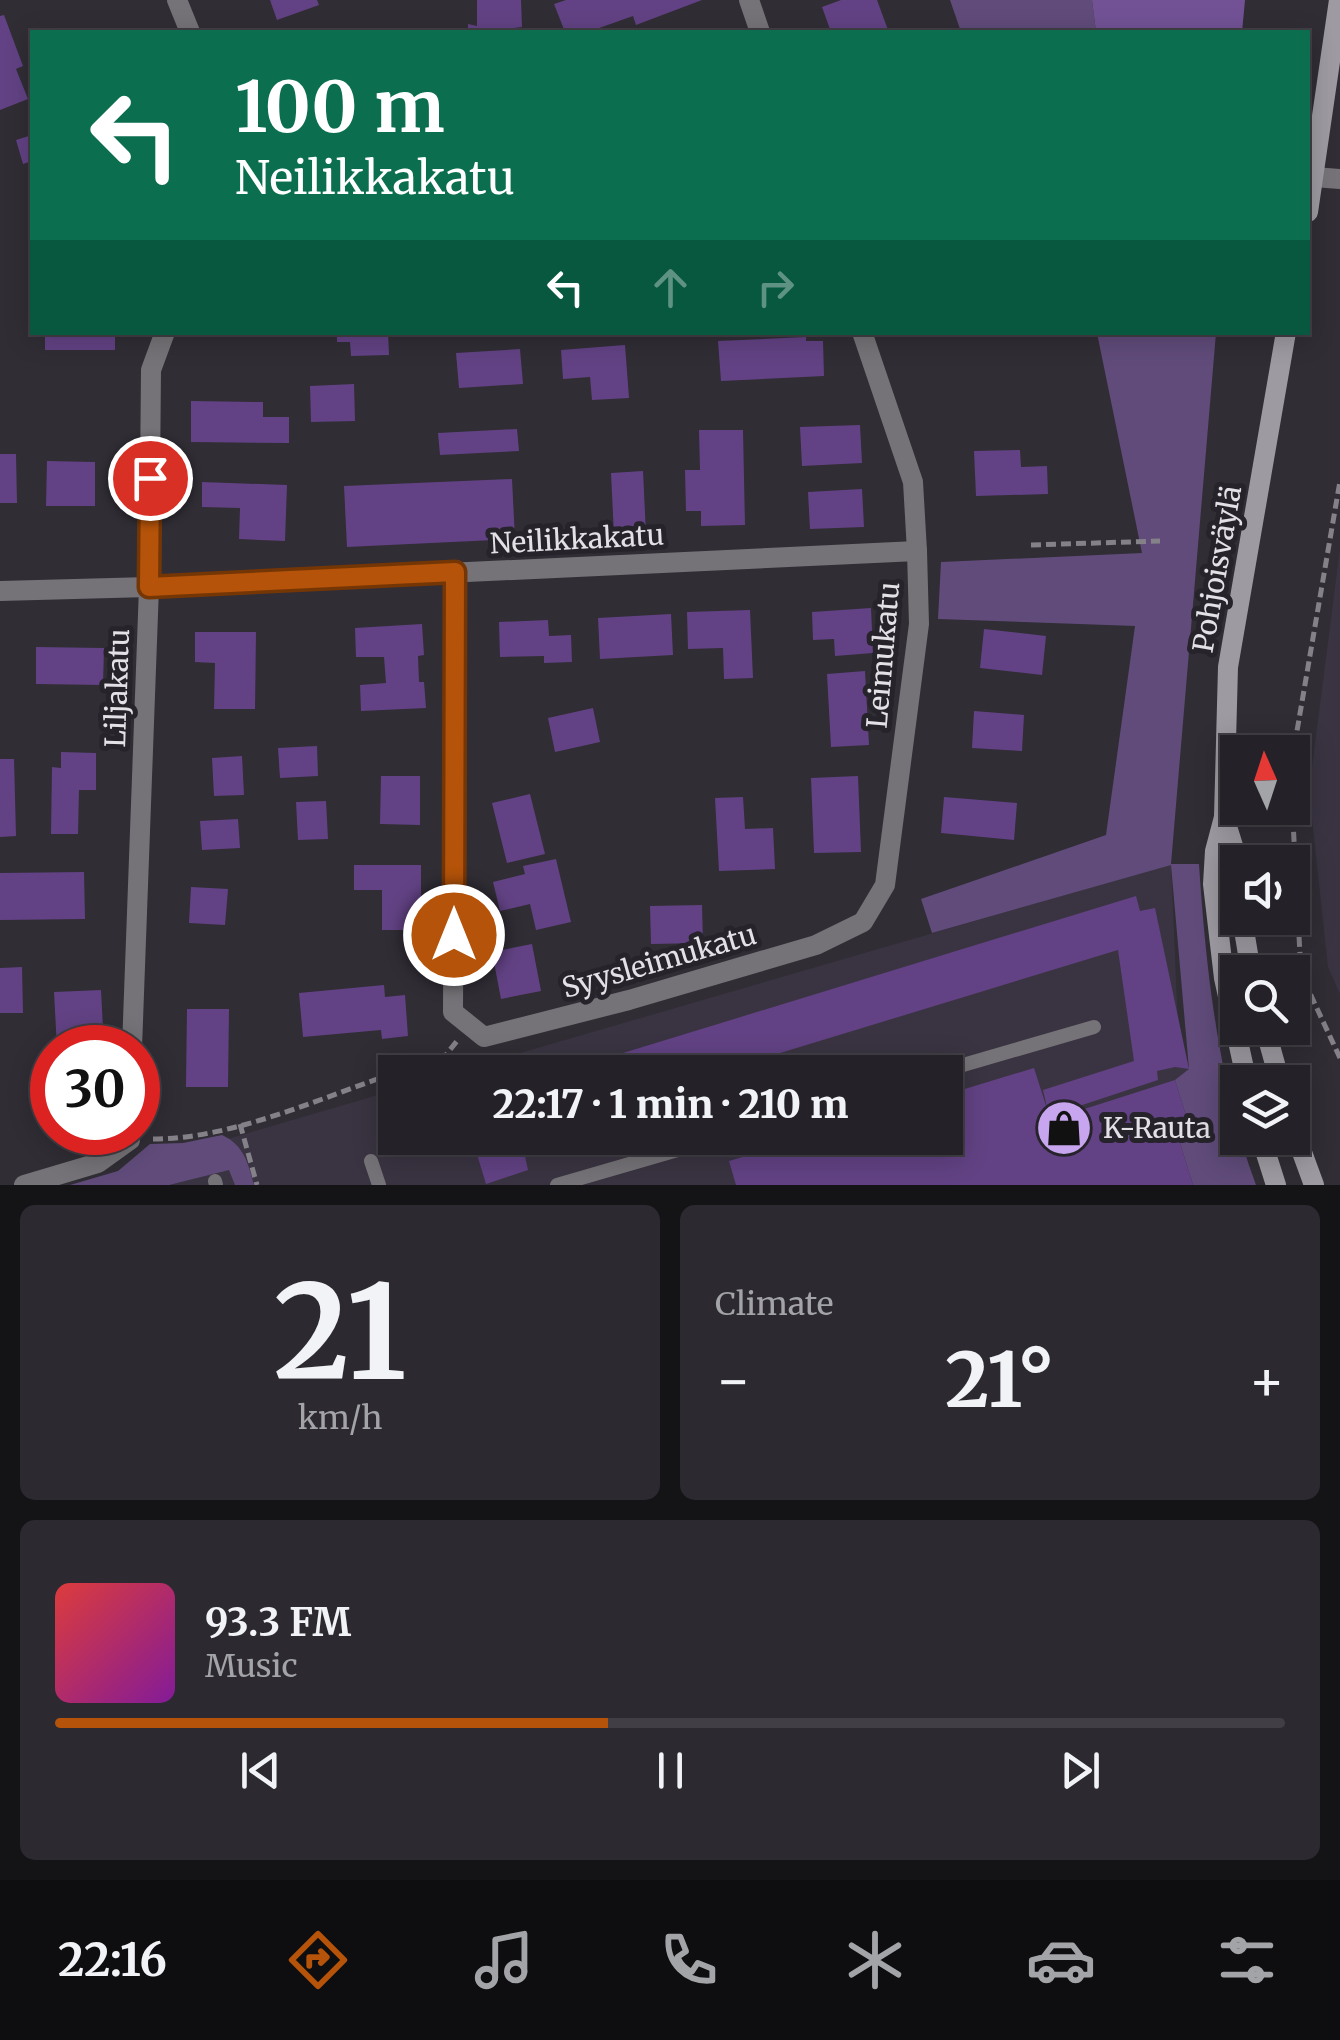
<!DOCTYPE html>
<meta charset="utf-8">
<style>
:root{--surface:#242228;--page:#2c2a30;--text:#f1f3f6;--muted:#a3a4a8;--line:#413f45;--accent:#b45309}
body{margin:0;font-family:Merriweather,serif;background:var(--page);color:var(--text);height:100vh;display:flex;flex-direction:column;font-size:38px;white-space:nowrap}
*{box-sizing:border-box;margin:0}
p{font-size:32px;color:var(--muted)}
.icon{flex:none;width:55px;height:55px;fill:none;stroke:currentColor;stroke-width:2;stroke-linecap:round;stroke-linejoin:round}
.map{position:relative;height:1185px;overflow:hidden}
.panel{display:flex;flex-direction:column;gap:20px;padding:20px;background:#141316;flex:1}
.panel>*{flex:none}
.top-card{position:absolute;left:30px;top:30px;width:1280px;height:305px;border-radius:0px;box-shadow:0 5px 25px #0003,0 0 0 2px var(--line);background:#0b6e4f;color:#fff;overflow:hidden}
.needle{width:65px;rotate:357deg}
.buttons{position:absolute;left:1220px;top:735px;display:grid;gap:20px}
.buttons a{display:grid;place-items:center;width:90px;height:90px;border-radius:0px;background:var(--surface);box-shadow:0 5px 25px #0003,0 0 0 2px var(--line);font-size:50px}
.speed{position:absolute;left:30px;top:1025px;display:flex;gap:20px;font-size:50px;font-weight:700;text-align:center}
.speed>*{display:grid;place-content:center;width:130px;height:130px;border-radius:50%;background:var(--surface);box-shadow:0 5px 25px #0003,0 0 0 2px var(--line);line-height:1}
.speed .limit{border:15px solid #d22;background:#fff;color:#111}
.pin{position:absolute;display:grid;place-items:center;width:85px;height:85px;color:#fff;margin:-42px;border:5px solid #fff;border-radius:50%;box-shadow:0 2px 10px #0007}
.me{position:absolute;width:110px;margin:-55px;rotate:0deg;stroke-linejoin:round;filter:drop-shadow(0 0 8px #0008)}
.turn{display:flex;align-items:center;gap:35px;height:210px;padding:0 40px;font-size:45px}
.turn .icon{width:130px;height:130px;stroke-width:2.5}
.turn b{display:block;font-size:70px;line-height:85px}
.lanes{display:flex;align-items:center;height:95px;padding:0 40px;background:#0003;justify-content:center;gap:50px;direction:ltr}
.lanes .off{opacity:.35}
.big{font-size:75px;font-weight:800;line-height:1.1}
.panel .card{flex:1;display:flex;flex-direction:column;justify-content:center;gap:15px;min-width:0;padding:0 35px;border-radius:15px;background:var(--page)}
.panel .dial{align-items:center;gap:0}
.dial b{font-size:130px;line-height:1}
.song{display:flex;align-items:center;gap:30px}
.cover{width:120px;height:120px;border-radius:15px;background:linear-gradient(135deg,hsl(0 70% 55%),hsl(290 70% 35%))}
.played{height:10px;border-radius:5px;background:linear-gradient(90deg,var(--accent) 45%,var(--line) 45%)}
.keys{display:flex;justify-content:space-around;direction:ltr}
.heat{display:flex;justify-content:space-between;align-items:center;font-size:55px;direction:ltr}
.panel .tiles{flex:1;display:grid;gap:20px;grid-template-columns:1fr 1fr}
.card:last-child{grid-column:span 2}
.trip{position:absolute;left:378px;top:1055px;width:585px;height:100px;border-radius:0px;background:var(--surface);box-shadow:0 5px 25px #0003,0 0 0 2px var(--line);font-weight:800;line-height:100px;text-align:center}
.tabs{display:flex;height:160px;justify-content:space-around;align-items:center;background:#0e0e10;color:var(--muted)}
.tabs .icon{width:70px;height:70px}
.tabs .selected{color:var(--accent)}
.tabs b{font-size:45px;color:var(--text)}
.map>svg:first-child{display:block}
.built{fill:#3a3442}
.green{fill:#604b7a}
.forest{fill:#725295}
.building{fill:#624284}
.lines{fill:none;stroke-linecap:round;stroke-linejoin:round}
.path{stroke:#848188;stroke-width:5;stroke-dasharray:10 5;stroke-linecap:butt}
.service{stroke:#757377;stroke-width:14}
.minor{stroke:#757377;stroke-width:20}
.secondary{stroke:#9d9aa1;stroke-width:20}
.route-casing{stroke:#753606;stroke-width:25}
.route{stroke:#b45309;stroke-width:18}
.labels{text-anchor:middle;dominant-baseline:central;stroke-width:10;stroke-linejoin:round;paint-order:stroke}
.street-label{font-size:28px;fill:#e3e0e6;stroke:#26232b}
.poi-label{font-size:28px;fill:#e3e0e6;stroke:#26232b;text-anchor:start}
</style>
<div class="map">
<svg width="1340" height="1185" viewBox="0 0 1340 1185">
<rect width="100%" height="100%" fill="#302d35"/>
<g class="built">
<path d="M1340,549V994L1328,967L1309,791Z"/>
<path d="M1171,864L1178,1026L1219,1185H71L395,1090V1138H945V1072H455Z"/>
</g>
<g class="green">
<path d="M950,0H1092L1096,32H961Z"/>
<path d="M1097,333H1216L1171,864H1199C1206,972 1219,1085 1256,1185H1193L1176,1130L1189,1125L1175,1080L1189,1069L1171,865L932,933L921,899L1106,835L1135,626L938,619L941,562L1142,553Z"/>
<path d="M222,1135C244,1145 248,1163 254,1185H235L229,1170L169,1185H70L118,1171L150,1144L183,1143Z"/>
</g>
<path class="forest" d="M1092,0H1245L1242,32H1096Z"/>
<g class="building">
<path d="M270,0H317L319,5L277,20Z"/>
<path d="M477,0H521L522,27L514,28V32H468V24L477,26Z"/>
<path d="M566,0H702L636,25L633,16L588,32H565L554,4Z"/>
<path d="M841,0H877L888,30L831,32L822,7Z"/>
<path d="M4,15L23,66L16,69L28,99L0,110V16Z"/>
<path d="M32,135V161L23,164L16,140Z"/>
<rect x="45" y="332" width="70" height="18"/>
<path d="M337,332H388L389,355L351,356L350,342H337Z"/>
<path d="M806,337V341H823L824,376L721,381L718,341Z"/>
<path d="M625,345L629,398L592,400L590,377L563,379L561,350Z"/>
<path d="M520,349L523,384L459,388L456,353Z"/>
<path d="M354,384L355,421L311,422L310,386Z"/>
<path d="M191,401L263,402V417H289V443L191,442Z"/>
<path d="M860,425L862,463L802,466L800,427Z"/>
<path d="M517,429L519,451L440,455L438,433Z"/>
<path d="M699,430H743L745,525L701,526V511H686L685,470H700Z"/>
<path d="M1020,450L1021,467L1047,466L1048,494L976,496L974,451Z"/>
<path d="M0,454H16L17,503H0Z"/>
<path d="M47,461L95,462V506H46Z"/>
<path d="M643,471L646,534L614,535L611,473Z"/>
<path d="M512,479L515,539L347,547L344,486Z"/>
<path d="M202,482L287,485L285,541L239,539L240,508L202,507Z"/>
<path d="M862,489L864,527L810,529L808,492Z"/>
<path d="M871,608L873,653L835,656L834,639L813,640L812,612Z"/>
<path d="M750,610L753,678L724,679L723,648L688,649L687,612Z"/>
<path d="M671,614L673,655L600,659L598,618Z"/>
<path d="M548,620L549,636L571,635L572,662L544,663V656L500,657L499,622Z"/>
<path d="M422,624L424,655L418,656L419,682H424L426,708L361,711L360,685L386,683L384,657H356L355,628Z"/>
<path d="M984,629L1046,636L1042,675L980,668Z"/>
<path d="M195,632H256L255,709H214L215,663L195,662Z"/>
<path d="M36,647L104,648L103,685L36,684Z"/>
<path d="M865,671L869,745L831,747L827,674Z"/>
<path d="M593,708L600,742L555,752L548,718Z"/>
<path d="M974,711L1024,715L1022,751L972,748Z"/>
<path d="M317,746L318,776L280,778L278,748Z"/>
<path d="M61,752L96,753V790H79L78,834H51L52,767L61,768Z"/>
<path d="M242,756L244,795L214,796L212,758Z"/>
<path d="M0,759H14L16,836L0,837Z"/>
<path d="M381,776H420V825L380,824Z"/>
<path d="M858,776L861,852L814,853L811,778Z"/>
<path d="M530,794L545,854L507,863L492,803Z"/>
<path d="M743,797L745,829L773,828L775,869L719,871L715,798Z"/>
<path d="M944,797L1017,803L1014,840L941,833Z"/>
<path d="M326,801L328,839L298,840L296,802Z"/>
<path d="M238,819L240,848L202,850L200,821Z"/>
<path d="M556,859L571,922L536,930L530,904L500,911L493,882L525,874L523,866Z"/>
<path d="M354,865H421V930H382V890H354Z"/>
<path d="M84,872L85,919L0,920V873Z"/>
<path d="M191,887L228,889L225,925L189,923Z"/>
<path d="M1136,896L1140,911L1155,908L1189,1069L1175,1067L1157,1071L1158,1080L1049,1116L1050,1120L1175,1080L1189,1125L1176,1130L1193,1185H736L729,1161L806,1138H945V1095L1034,1068L1048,1112L1043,1090L1134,1061L1118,950L718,1072H561Z"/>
<path d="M702,905L703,943L651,944L650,906Z"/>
<path d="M532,944L541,991L501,999L492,952Z"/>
<path d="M22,967L23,1013H0V968Z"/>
<path d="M384,985L385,997L405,995L408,1036L382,1039L381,1030L303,1037L299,993Z"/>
<path d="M101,990L104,1048H57L54,992Z"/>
<path d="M187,1009H229L228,1087H186Z"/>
<path d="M52,1073V1133L47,1134L43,1074Z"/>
<path d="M472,1138H521L528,1170L486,1184Z"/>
</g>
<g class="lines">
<g class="path">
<path d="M1031,545L1160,541"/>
<path d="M1292,760L1340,481"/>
<path d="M1292,802L1301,974L1340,1058"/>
<path d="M396,1072L445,1056L457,1041"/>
<path d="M240,1124L257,1185"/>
<path d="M153,1139C232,1139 320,1098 395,1073"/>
</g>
<g class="service">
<path d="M939,1072L1094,1027"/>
<path d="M371,1161L379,1185"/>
<path d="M215,1181L216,1185"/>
<path d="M557,1185L719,1138"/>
</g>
<g class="minor">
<path d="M177,0L190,32"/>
<path d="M749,0L760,32"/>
<path d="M1314,177L1340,179"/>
<path d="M455,573L453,1012L484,1037L629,1000L816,945L863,922L885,885L919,624L917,551L913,482L862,332"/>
<path d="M0,591L149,587L917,551"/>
<path d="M132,1048L149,587L151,370L165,332"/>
<path d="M24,1185L98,1163L130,1140V1132"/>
</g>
<g class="secondary">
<path d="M1308,212L1339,0"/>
<path d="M1224,817L1234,849L1238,877"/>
<path d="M1242,918L1251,972"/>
<path d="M1265,1028L1280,1082"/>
<path d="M1247,1082L1224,978L1213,884L1215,851L1224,817L1228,667L1286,332"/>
<path d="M1292,1125L1314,1185"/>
<path d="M1261,1138L1276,1185"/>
</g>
</g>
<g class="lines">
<g class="route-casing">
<path id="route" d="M150,478L149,587L455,572L454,935"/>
</g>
<use href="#route" class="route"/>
</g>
<defs>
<g id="shop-disc" transform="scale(2.875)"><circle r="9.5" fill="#c7a6ef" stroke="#26232b"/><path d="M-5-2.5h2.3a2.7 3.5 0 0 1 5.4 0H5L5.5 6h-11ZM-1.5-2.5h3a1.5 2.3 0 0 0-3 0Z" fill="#111"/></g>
</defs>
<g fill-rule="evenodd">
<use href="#shop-disc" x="1064" y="1128"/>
</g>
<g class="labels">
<g class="street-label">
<text transform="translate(577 539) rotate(-3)">Neilikkakatu</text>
<text transform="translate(1217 569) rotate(-80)">Pohjoisväylä</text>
<text transform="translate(883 655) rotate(-85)">Leimukatu</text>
<text transform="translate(117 688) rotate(-88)">Liljakatu</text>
<text transform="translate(659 961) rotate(-16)">Syysleimukatu</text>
</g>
<g class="poi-label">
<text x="1103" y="1128">K-Rauta</text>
</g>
</g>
</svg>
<div class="buttons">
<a><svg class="needle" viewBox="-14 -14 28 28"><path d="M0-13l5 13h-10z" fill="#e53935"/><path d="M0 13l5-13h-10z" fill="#a3a4a8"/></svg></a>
<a><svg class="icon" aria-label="sound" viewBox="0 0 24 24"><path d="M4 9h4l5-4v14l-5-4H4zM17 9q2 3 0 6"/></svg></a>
<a><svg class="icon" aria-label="search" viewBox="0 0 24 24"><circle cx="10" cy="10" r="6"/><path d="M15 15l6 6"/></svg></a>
<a><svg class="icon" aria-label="layers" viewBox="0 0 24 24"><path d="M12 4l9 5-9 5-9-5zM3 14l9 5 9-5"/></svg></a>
</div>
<div class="speed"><div class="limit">30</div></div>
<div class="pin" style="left:150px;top:478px;background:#d93025"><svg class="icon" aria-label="arrive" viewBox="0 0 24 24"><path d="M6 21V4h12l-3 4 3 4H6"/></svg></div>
<svg class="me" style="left:454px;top:935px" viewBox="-20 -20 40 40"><circle r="17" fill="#b45309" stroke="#fff" stroke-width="3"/><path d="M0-11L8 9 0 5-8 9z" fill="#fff"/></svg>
<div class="trip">22:17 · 1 min · 210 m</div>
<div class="top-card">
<div class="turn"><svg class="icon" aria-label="left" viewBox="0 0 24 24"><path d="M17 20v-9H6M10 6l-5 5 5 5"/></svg><div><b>100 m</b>Neilikkakatu</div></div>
<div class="lanes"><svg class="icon" aria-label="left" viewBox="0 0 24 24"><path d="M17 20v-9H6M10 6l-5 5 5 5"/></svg><svg class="icon off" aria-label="ahead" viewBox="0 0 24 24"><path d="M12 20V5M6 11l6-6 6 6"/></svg><svg class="icon off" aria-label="right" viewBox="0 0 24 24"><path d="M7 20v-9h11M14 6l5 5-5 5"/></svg></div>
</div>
</div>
<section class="panel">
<div class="tiles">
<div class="card dial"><b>21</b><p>km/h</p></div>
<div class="card"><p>Climate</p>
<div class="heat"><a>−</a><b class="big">21°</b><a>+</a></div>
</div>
<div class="card">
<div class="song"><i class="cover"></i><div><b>93.3 FM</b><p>Music</p></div></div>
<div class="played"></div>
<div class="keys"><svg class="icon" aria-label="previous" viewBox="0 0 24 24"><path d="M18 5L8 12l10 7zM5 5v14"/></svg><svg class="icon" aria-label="pause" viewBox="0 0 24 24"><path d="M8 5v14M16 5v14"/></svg><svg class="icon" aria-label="next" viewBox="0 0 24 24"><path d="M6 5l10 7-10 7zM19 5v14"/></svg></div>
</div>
</div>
</section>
<nav class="tabs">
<b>22:16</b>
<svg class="icon selected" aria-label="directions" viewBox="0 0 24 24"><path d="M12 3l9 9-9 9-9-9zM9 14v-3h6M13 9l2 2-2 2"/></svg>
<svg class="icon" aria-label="music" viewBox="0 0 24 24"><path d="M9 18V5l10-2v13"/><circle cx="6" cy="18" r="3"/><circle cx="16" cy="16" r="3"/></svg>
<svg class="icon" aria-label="phone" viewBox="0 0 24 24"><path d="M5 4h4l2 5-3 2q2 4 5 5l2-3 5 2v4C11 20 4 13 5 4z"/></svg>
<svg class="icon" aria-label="climate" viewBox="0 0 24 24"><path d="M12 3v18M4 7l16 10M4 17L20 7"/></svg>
<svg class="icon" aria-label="car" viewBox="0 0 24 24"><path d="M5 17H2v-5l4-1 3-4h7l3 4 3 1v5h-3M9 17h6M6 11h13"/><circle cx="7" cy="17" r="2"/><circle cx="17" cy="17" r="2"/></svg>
<svg class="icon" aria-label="filters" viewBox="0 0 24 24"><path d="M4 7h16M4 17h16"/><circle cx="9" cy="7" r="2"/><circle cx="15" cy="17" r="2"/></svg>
</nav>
